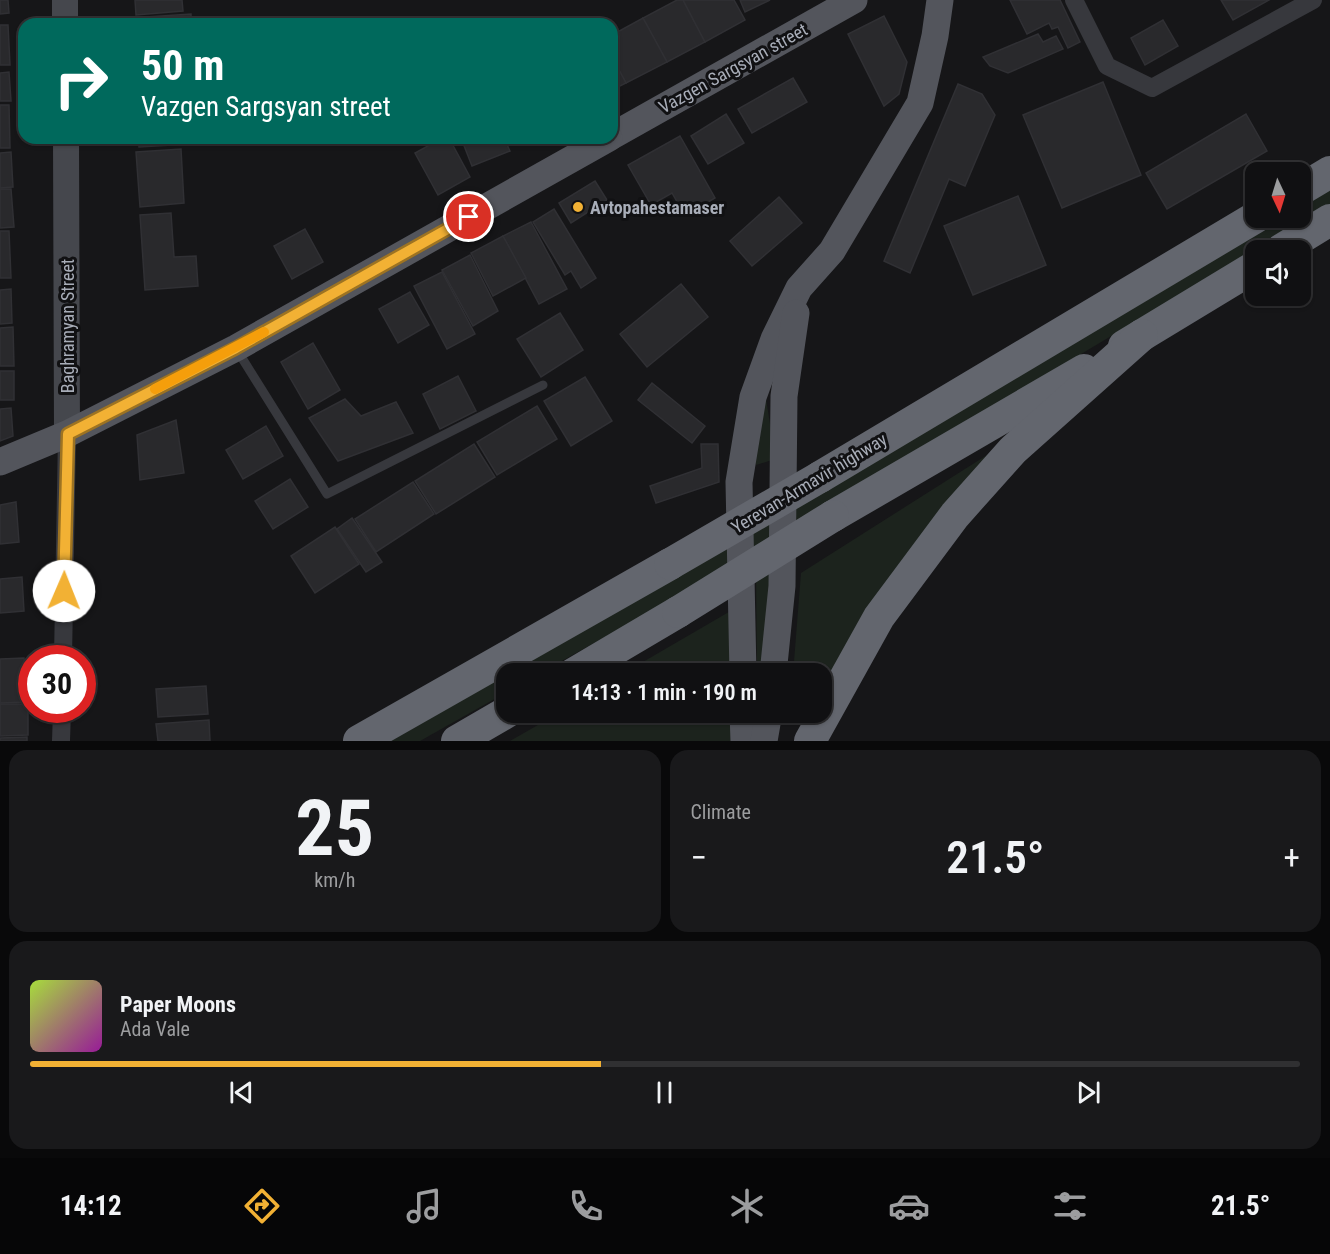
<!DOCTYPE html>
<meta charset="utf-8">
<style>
:root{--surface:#101012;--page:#19191b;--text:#f1f3f6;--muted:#9c9d9f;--line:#303032;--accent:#f2b134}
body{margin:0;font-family:"Roboto Condensed",sans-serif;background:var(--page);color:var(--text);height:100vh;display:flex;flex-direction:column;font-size:22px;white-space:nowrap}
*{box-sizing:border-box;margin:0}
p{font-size:20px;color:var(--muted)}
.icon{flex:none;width:33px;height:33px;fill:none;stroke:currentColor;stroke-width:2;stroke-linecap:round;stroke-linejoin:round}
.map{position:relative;height:741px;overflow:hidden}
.panel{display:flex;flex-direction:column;gap:9px;padding:9px;background:#09090a;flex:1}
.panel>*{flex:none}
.hud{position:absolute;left:18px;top:18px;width:600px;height:126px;border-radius:18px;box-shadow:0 2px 4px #0004,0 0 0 2px var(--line);background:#00695c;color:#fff;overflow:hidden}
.needle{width:39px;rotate:176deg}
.tools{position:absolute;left:1245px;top:162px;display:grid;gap:12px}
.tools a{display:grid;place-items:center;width:66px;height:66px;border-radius:12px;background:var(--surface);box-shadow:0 2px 4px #0004,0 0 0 2px var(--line);font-size:30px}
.speed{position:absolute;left:18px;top:645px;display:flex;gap:12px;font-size:30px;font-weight:700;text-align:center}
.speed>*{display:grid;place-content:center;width:78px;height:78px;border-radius:50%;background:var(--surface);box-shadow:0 2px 4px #0004,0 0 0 2px var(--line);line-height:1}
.speed .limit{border:9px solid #d22;background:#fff;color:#111}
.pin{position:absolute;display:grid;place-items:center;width:51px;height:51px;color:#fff;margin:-26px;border:3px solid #fff;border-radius:50%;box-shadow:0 2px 6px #0007}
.me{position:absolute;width:66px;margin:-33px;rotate:1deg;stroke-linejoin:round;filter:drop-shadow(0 0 4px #0008)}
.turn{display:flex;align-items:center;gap:21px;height:126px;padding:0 24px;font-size:27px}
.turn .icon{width:78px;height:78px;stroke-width:2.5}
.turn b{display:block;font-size:42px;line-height:51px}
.big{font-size:45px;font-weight:600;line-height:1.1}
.panel .widget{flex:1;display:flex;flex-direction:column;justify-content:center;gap:9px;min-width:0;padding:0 21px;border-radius:18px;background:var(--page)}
.panel .dial{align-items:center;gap:0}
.dial b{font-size:78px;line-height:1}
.song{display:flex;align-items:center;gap:18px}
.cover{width:72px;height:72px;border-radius:9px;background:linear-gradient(135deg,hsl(80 70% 55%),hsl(300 70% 35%))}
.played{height:6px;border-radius:3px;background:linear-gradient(90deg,var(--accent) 45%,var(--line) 45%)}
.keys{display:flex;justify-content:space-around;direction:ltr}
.heat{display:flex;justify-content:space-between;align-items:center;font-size:33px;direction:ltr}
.panel .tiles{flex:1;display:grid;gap:9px;grid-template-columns:1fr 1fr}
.widget:last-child{grid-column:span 2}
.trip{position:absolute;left:496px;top:663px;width:336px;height:60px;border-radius:18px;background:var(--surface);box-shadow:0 2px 4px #0004,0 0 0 2px var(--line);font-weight:600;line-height:60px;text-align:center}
.tab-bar{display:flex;height:96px;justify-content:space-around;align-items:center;background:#060607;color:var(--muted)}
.tab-bar .icon{width:42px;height:42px}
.tab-bar .selected{color:var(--accent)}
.tab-bar b{font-size:27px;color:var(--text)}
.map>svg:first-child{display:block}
.green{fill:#1c231d}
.building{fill:#29292c;stroke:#303034;stroke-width:1.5}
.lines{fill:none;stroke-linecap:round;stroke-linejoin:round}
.lane{stroke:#37383d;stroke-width:9}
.street{stroke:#37383d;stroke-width:18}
.secondary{stroke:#45474d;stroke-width:26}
.primary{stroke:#53555c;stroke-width:27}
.highway{stroke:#63666e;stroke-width:32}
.highway-bridge{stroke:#63666e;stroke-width:32}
.route-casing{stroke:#9d7322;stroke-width:15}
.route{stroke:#f2b134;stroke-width:10}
.slow{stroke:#f59e0b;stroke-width:10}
.poi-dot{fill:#f2b134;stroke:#111113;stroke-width:2}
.labels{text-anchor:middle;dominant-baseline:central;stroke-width:6;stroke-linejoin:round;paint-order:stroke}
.street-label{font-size:18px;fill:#a8adb8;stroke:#111113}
.poi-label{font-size:18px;font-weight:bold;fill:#a8adb8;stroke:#111113;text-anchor:start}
</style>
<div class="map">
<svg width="1330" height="741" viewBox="0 0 1330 741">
<rect width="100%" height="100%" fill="#161618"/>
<g class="green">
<path d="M1330,189V205L652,611L540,673L508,674L942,415L1284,218H1300L1301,207Z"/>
<path d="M764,386L771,430L772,460L756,465V435Z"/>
<path d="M1006,443L822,700V674H793L801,573Z"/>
<path d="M771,568L765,673H757L756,575Z"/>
<path d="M734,609L736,673H624Z"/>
<path d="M507,674V692L420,741H391Z"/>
<path d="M559,713H737V741H510Z"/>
</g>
<g class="building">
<path d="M0,0H8L9,13L0,14Z"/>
<path d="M135,0H182L183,11L136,15Z"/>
<path d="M677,0H683L705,42L667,62L643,18Z"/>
<path d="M683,0H734L745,20L705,42Z"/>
<path d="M740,0H770L745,12Z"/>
<path d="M1010,0H1060L1080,42L1068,48L1058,27L1052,29L1049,23L1027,34Z"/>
<path d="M1221,0H1269L1233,20Z"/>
<path d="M191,14V24H131V18Z"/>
<path d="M884,16L907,62L899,94L884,106L848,34Z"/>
<path d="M643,18L667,62L626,83L612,57V35Z"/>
<path d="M1163,20L1178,46L1145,65L1131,38Z"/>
<path d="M0,25H8L10,65H0Z"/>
<path d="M1038,34L1043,42L1056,36L1063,49L1008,73L990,66L983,57Z"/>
<path d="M612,57L626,83L612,90Z"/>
<path d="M9,72L11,101H0V73Z"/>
<path d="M793,78L807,102L752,133L738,109Z"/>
<path d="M1103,82L1141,175L1062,208L1023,115Z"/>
<path d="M958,84L982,94L995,115L965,186L949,179L910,273L884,261Z"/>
<path d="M0,105H9L10,148H0Z"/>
<path d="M726,114L744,143L708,164L691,136Z"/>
<path d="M1246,114L1267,151L1167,209L1146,173Z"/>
<path d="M680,136L715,198L693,211L688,202L680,207L672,193L651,205L628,165Z"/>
<path d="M138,138H205L206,143L139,147Z"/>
<path d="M442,138H449L470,177L438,195L415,153Z"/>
<path d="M461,138H504L510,151L472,166Z"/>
<path d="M181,149L184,203L140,207L136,152Z"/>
<path d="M11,152L13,187L0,188V153Z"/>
<path d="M595,181L607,200L571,223L559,203Z"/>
<path d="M0,189H11L14,227L0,228Z"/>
<path d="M1018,196L1046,265L973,295L944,226Z"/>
<path d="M779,197L802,223L752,266L730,241Z"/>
<path d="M554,209L596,278L581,288L571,271L565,275L533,222Z"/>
<path d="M171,213L174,257L196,256L198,286L145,290L140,215Z"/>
<path d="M531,222L567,289L539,304L503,236Z"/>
<path d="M305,229L323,262L292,279L274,246Z"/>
<path d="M0,231H9L11,278H0Z"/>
<path d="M503,236L526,278L493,296L471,253Z"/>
<path d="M470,255L498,311L473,326L442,270Z"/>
<path d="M442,272L475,334L447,349L414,286Z"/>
<path d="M681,284L708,317L647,367L620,334Z"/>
<path d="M11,289L12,323L0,324V290Z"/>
<path d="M410,292L429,325L398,343L379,309Z"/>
<path d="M560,313L583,350L541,377L517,339Z"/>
<path d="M13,327L14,366H0V328Z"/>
<path d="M313,343L340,390L308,409L281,362Z"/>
<rect x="0" y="371" width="14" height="29"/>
<path d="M458,376L476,411L440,429L423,394Z"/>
<path d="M585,377L612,421L571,446L544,401Z"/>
<path d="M652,383L705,426L692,443L638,400Z"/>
<path d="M345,399L361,416L396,402L413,433L338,461L309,418Z"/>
<path d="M537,406L557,439L497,475L477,442Z"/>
<path d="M11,408L13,436L0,441V409Z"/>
<path d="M176,420L184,473L140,480L137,435Z"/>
<path d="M266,426L283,456L243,479L226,450Z"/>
<path d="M474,444L495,477L436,514L415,481Z"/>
<path d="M701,444H718L719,482L656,503L650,486L702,468Z"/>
<path d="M290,479L308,507L273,529L255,501Z"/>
<path d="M413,482L434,514L376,552L355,519Z"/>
<path d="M16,502L19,542L0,544V505Z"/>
<path d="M352,518L382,562L366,572L337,529Z"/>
<path d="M335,527L359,564L315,593L291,556Z"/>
<path d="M22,577L24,611L0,613V579Z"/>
<path d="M24,658L27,702L0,703V659Z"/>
<path d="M206,686L208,714L158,717L156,689Z"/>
<path d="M0,704H28V735L0,736Z"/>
<path d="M209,720L210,741H158L156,724Z"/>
<path d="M27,737V741H0V738Z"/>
</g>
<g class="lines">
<path class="lane" d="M237,350L327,494L543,385"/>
<g class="street">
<path d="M1074,0L1107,66L1152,88L1313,0"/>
<path d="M63,658L67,434"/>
<path d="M61,741L62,710"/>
</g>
<g class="secondary">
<path d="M65,0V24"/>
<path d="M66,138L67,434"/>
</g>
<g class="primary">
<path d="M612,136L854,0"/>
<path d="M0,462L67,434L236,348L609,138"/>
<path d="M743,674L739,482L753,397L774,339L799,288L832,251L920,103L935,36L940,0"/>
<path d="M773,674L782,586L784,396L796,313"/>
<path d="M743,712L744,741"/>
<path d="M764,741L769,712"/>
</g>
<g class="highway">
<path d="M1300,190L1330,172"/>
<path d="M1281,250L1330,220"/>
<path d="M1124,346L1256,266"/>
<path d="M820,477L1256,217"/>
<path d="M833,516L1084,370"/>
<path d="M573,674L678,612"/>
<path d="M359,741L670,564"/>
<path d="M457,741L507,712"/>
<path d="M810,741L879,617L955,515L1013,450L1142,335"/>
</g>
<g class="highway-bridge">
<path d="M670,564L820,477"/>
<path d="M678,612L833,516"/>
</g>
</g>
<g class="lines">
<g class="route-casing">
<path id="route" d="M64,591L68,434L236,348L469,217"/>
</g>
<use href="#route" class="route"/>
<path class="slow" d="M155,389L264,332"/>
</g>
<circle class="poi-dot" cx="578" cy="207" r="6"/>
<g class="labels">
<g class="street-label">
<text transform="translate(733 68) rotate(-29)">Vazgen Sargsyan street</text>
<text transform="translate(67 326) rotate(-90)">Baghramyan Street</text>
<text transform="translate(809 483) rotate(-31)">Yerevan-Armavir highway</text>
</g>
<g class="poi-label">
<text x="590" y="207">Avtopahestamaser</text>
</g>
</g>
</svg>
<div class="tools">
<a><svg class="needle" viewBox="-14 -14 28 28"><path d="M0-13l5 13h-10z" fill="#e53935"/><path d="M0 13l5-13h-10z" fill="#9c9d9f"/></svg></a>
<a><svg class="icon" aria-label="sound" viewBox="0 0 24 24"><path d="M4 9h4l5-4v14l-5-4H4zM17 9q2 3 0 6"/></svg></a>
</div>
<div class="speed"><div class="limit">30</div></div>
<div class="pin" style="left:469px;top:217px;background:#d93025"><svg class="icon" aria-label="arrive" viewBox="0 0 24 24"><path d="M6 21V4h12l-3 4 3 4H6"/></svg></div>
<svg class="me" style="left:64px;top:591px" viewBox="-20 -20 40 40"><circle r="19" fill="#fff"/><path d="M0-13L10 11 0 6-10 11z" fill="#f2b134"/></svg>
<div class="trip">14:13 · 1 min · 190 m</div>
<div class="hud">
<div class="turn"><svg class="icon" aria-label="right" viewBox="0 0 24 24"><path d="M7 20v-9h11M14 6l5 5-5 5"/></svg><div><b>50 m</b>Vazgen Sargsyan street</div></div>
</div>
</div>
<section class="panel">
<div class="tiles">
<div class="widget dial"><b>25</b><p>km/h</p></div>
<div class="widget"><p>Climate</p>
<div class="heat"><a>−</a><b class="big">21.5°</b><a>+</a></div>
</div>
<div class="widget">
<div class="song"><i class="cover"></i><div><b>Paper Moons</b><p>Ada Vale</p></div></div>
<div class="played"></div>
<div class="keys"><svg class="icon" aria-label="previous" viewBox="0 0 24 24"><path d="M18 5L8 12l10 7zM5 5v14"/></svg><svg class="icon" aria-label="pause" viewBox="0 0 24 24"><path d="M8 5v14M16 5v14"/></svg><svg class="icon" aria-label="next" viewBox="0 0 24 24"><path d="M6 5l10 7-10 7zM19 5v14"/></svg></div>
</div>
</div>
</section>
<nav class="tab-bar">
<b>14:12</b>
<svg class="icon selected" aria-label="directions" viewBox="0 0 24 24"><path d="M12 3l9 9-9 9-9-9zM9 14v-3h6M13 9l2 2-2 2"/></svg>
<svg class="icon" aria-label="music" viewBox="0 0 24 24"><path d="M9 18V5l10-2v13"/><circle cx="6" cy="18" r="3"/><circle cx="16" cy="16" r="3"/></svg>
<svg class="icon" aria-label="phone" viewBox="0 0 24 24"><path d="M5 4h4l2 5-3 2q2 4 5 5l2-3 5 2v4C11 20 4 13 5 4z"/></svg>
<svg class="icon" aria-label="climate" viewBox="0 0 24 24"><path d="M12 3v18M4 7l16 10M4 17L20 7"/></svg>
<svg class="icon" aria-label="car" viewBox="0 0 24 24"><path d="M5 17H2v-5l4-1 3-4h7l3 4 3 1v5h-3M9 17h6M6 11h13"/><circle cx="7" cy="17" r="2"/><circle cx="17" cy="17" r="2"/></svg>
<svg class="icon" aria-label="filters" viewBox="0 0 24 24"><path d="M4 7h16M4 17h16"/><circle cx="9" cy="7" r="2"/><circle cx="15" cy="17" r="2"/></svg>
<b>21.5°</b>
</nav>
